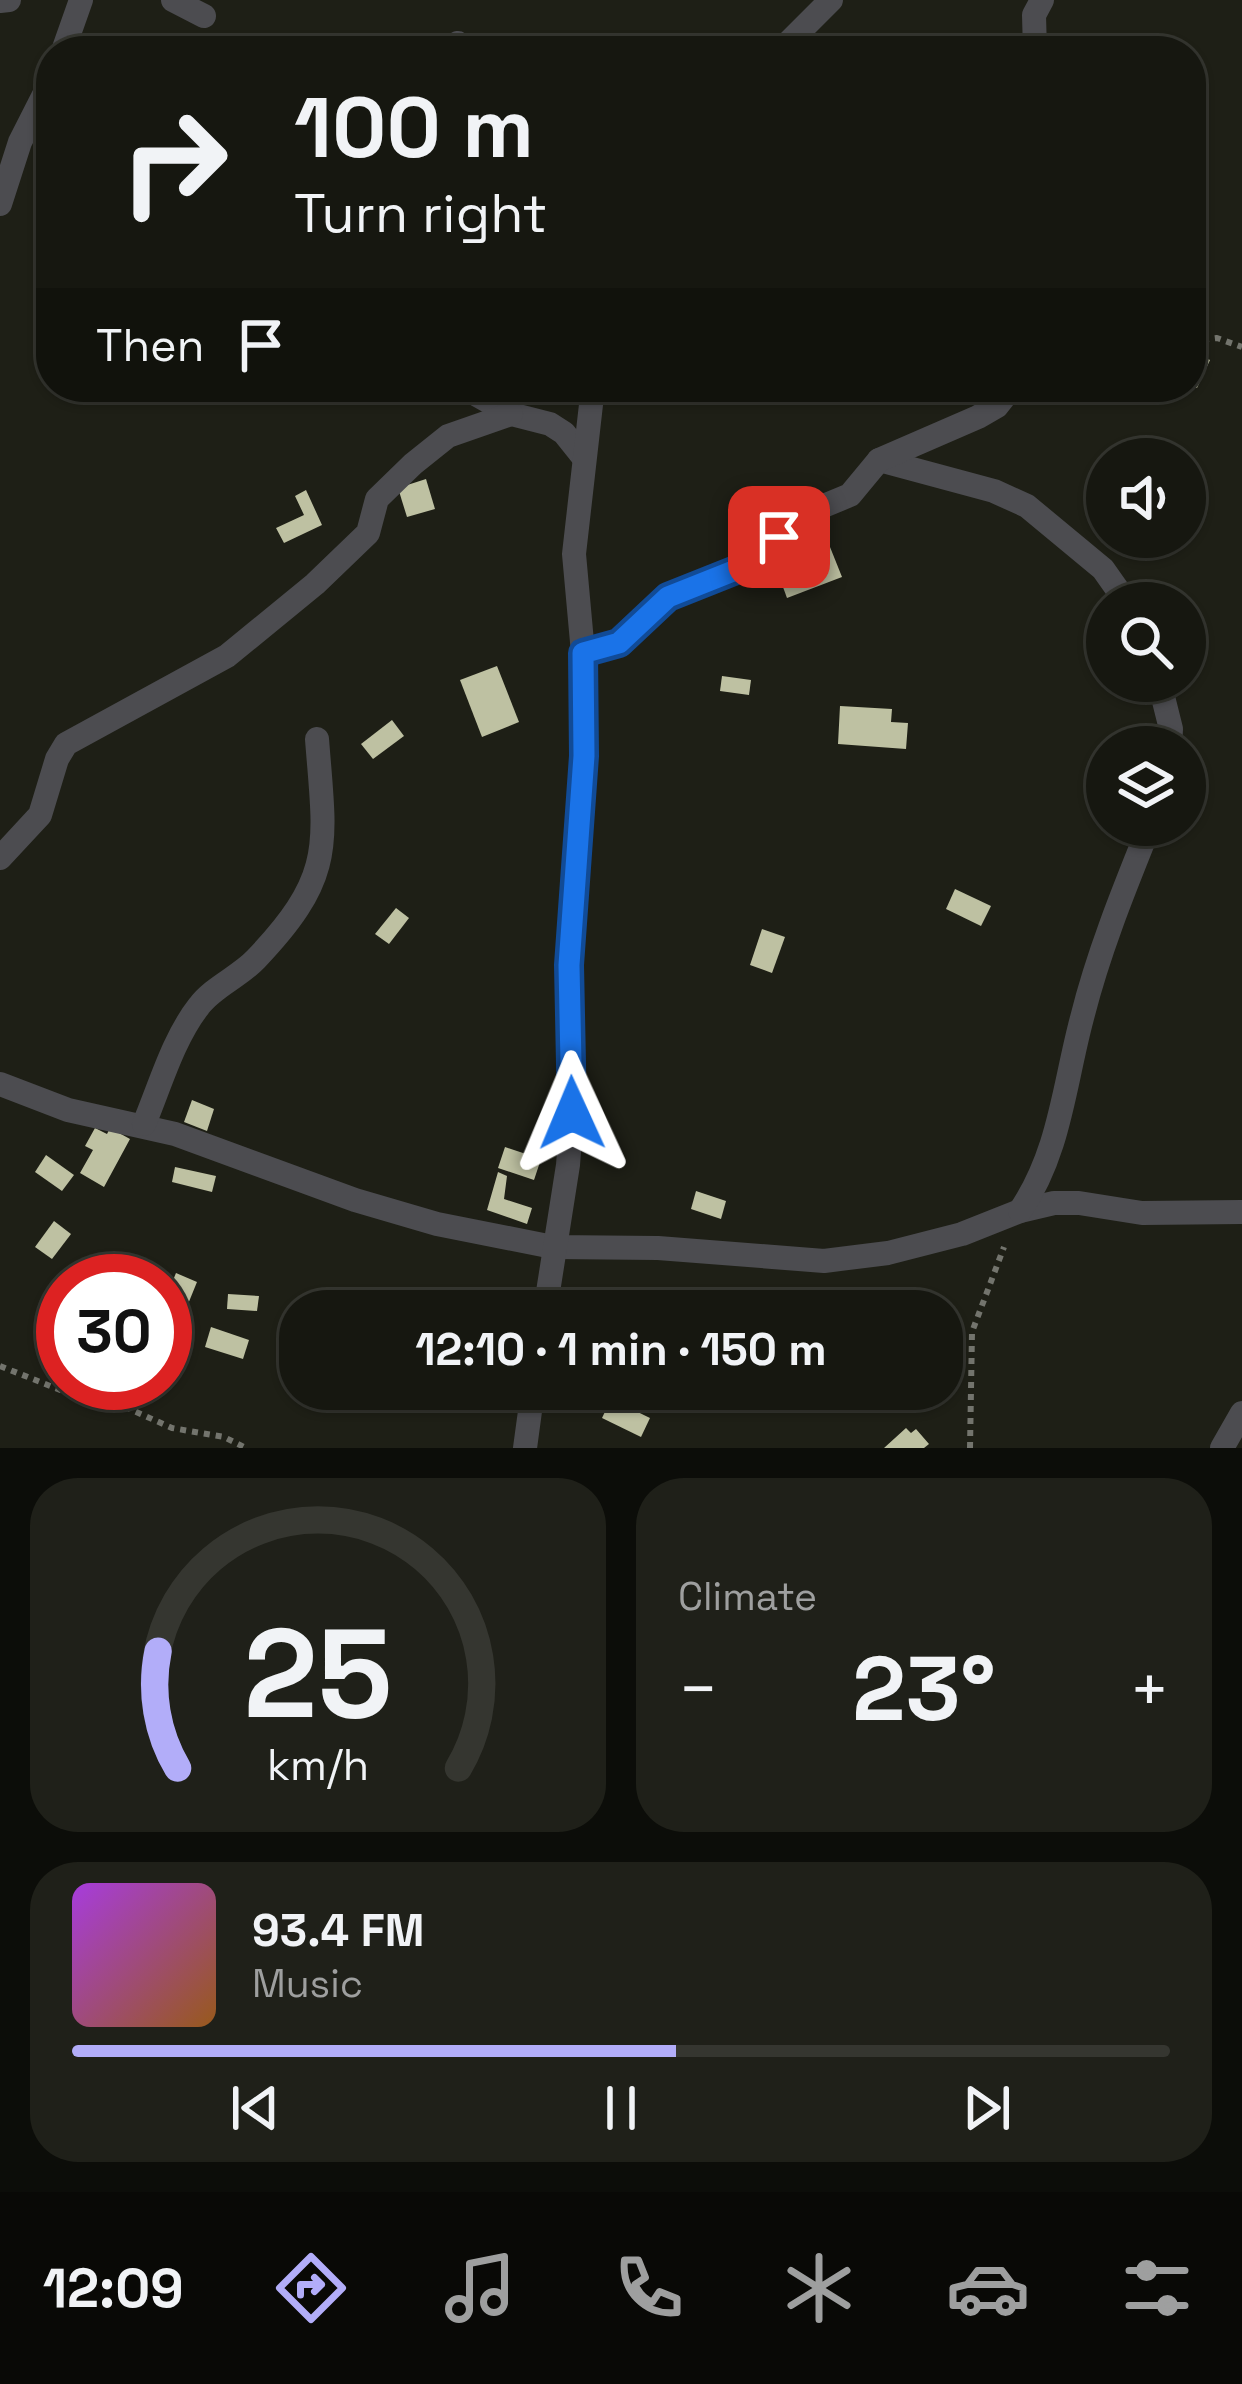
<!DOCTYPE html>
<meta charset="utf-8">
<style>
:root{--surface:#161710;--page:#1f2019;--text:#f1f3f6;--muted:#9e9f9f;--line:#353630;--accent:#b2adf9}
body{margin:0;font-family:"Space Grotesk",sans-serif;background:var(--page);color:var(--text);height:100vh;display:flex;flex-direction:column;font-size:45px;white-space:nowrap}
*{box-sizing:border-box;margin:0}
p{font-size:39px;color:var(--muted)}
.icon{flex:none;width:66px;height:66px;fill:none;stroke:currentColor;stroke-width:2;stroke-linecap:round;stroke-linejoin:round}
.map{position:relative;height:1448px;overflow:hidden}
.side{display:flex;flex-direction:column;gap:30px;padding:30px;background:#0c0d09;flex:1}
.side>*{flex:none}
.banner{position:absolute;left:36px;top:36px;width:1170px;height:366px;border-radius:48px;box-shadow:0 3px 9px #0004,0 0 0 3px var(--line);background:#161710;color:var(--text);overflow:hidden}
.controls{position:absolute;left:1086px;top:438px;display:grid;gap:24px}
.controls a{display:grid;place-items:center;width:120px;height:120px;border-radius:50%;background:var(--surface);box-shadow:0 3px 9px #0004,0 0 0 3px var(--line);font-size:60px}
.speed{position:absolute;left:36px;top:1254px;display:flex;gap:24px;font-size:60px;font-weight:700;text-align:center}
.speed>*{display:grid;place-content:center;width:156px;height:156px;border-radius:50%;background:var(--surface);box-shadow:0 3px 9px #0004,0 0 0 3px var(--line);line-height:1}
.speed .limit{border:18px solid #d22;background:#fff;color:#111}
.pin{position:absolute;display:grid;place-items:center;width:102px;height:102px;color:#fff;margin:-51px;border-radius:24px;box-shadow:0 6px 18px #0006}
.me{position:absolute;width:132px;margin:-66px;rotate:359deg;stroke-linejoin:round;filter:drop-shadow(0 0 9px #0008)}
.turn{display:flex;align-items:center;gap:42px;height:252px;padding:0 60px;font-size:54px}
.turn .icon{width:156px;height:156px;stroke-width:2.5}
.turn b{display:block;font-size:84px;line-height:102px}
.then{display:flex;align-items:center;height:114px;padding:0 60px;background:#0003;gap:24px;font-size:45px}
.big{font-size:90px;font-weight:800;line-height:1.1}
.side .widget{flex:1;display:flex;flex-direction:column;justify-content:center;gap:18px;min-width:0;padding:0 42px;border-radius:48px;background:var(--page)}
.side .dial{align-items:center;gap:0}
.dial svg{height:312px;overflow:visible;fill:none;stroke:var(--line);stroke-width:7;stroke-linecap:round;text-anchor:middle}
.dial text{fill:var(--text);stroke:none}
.song{display:flex;align-items:center;gap:36px}
.cover{width:144px;height:144px;border-radius:18px;background:linear-gradient(135deg,hsl(280 70% 55%),hsl(30 70% 35%))}
.played{height:12px;border-radius:6px;background:linear-gradient(90deg,var(--accent) 55%,var(--line) 55%)}
.keys{display:flex;justify-content:space-around;direction:ltr}
.heat{display:flex;justify-content:space-between;align-items:center;font-size:66px;direction:ltr}
.side .tiles{flex:1;display:grid;gap:30px;grid-template-columns:1fr 1fr}
.widget:last-child{grid-column:span 2}
.trip{position:absolute;left:279px;top:1290px;width:684px;height:120px;border-radius:48px;background:var(--surface);box-shadow:0 3px 9px #0004,0 0 0 3px var(--line);font-weight:800;line-height:120px;text-align:center}
.dock{display:flex;height:192px;justify-content:space-around;align-items:center;background:#090906;color:var(--muted)}
.dock .icon{width:84px;height:84px}
.dock .current{color:var(--accent)}
.dock b{font-size:54px;color:var(--text)}
.map>svg:first-child{display:block}
.building{fill:#bec1a2}
.lines{fill:none;stroke-linecap:round;stroke-linejoin:round}
.path{stroke:#73746d;stroke-width:6;stroke-dasharray:6 6;stroke-linecap:butt}
.street{stroke:#4c4c50;stroke-width:24}
.route-casing{stroke:#114b97;stroke-width:30}
.route{stroke:#1a73e8;stroke-width:21}
</style>
<div class="map">
<svg width="1242" height="1448" viewBox="0 0 1242 1448">
<rect width="100%" height="100%" fill="#1e1f16"/>
<g class="building">
<path d="M1194,352L1210,360L1197,388L1191,385Z"/>
<path d="M426,479L435,509L407,517L398,488Z"/>
<path d="M306,490L322,525L284,543L276,528L304,515L295,496Z"/>
<path d="M830,547L842,577L787,598L776,568Z"/>
<path d="M497,666L519,722L482,737L460,680Z"/>
<path d="M722,676L751,680L749,695L720,691Z"/>
<path d="M840,706L892,709L891,722L908,723L906,749L838,744Z"/>
<path d="M392,720L404,736L373,759L361,744Z"/>
<path d="M955,889L991,906L981,926L946,909Z"/>
<path d="M396,908L409,918L389,944L375,934Z"/>
<path d="M762,929L785,937L772,973L750,965Z"/>
<path d="M192,1100L214,1109L207,1131L184,1122Z"/>
<path d="M95,1128L107,1134L110,1128L130,1139L104,1187L80,1173L93,1150L85,1146Z"/>
<path d="M505,1147L541,1159L534,1180L498,1168Z"/>
<path d="M46,1155L74,1175L62,1191L35,1172Z"/>
<path d="M175,1167L216,1176L212,1192L172,1182Z"/>
<path d="M498,1172L507,1176L504,1199L532,1208L527,1224L487,1210Z"/>
<path d="M696,1191L726,1201L721,1219L691,1209Z"/>
<path d="M54,1221L71,1234L52,1259L35,1247Z"/>
<path d="M176,1273L197,1282L186,1309L165,1300Z"/>
<path d="M228,1294L259,1296L257,1311L227,1309Z"/>
<path d="M165,1316L194,1325L188,1348L165,1341Z"/>
<path d="M211,1327L249,1340L243,1359L205,1347Z"/>
<path d="M611,1399L650,1418L641,1437L602,1418Z"/>
<path d="M906,1428L911,1433L916,1429L929,1444L924,1448H884Z"/>
</g>
<g class="lines">
<g class="path">
<path d="M1191,341L1217,338L1242,347"/>
<path d="M0,1366L73,1395L114,1402L172,1428L224,1437L246,1448"/>
<path d="M970,1448L972,1332L1004,1247"/>
</g>
<g class="street">
<path d="M173,0L204,16"/>
<path d="M0,1L9,0"/>
<path d="M63,51L81,0"/>
<path d="M452,51L458,43"/>
<path d="M780,51L831,0"/>
<path d="M1035,51L1034,15L1042,0"/>
<path d="M0,204L20,142L51,81"/>
<path d="M463,387L511,414L550,424L564,433L584,458"/>
<path d="M879,460L994,491L1027,506L1103,569L1127,603"/>
<path d="M583,653L619,643L668,597L766,558L774,551L785,522L850,495L879,460L978,417L997,406L1012,387"/>
<path d="M1159,681L1171,729L1170,747"/>
<path d="M0,858L40,815L57,759L66,744L227,656L315,584L368,533L377,499L413,464L448,436L511,414"/>
<path d="M0,1084L68,1110L175,1134L355,1200L437,1224L553,1247L658,1248L824,1261L888,1253L962,1234L1020,1211L1054,1203H1079L1142,1213L1242,1212"/>
<path d="M144,1124C160,1086 173,1039 199,1006C213,987 239,977 256,959C336,875 325,844 317,739"/>
<path d="M1020,1211C1060,1152 1064,1085 1082,1018C1098,953 1125,887 1150,825"/>
<path d="M545,1311L568,1165L572,1113L569,965L583,756V653L574,554L593,387"/>
<path d="M525,1448L533,1389"/>
<path d="M1222,1448L1242,1413"/>
</g>
</g>
<g class="lines">
<g class="route-casing">
<path id="route" d="M572,1113L569,965L584,756L583,653L619,643L668,597L766,558L779,537"/>
</g>
<use href="#route" class="route"/>
</g>
</svg>
<div class="controls">
<a><svg class="icon" aria-label="sound" viewBox="0 0 24 24"><path d="M4 9h4l5-4v14l-5-4H4zM17 9q2 3 0 6"/></svg></a>
<a><svg class="icon" aria-label="search" viewBox="0 0 24 24"><circle cx="10" cy="10" r="6"/><path d="M15 15l6 6"/></svg></a>
<a><svg class="icon" aria-label="layers" viewBox="0 0 24 24"><path d="M12 4l9 5-9 5-9-5zM3 14l9 5 9-5"/></svg></a>
</div>
<div class="speed"><div class="limit">30</div></div>
<div class="pin" style="left:779px;top:537px;background:#d93025"><svg class="icon" aria-label="arrive" viewBox="0 0 24 24"><path d="M6 21V4h12l-3 4 3 4H6"/></svg></div>
<svg class="me" style="left:572px;top:1113px" viewBox="-20 -20 40 40"><path d="M0-17L14 15 0 8-14 15z" fill="#1a73e8" stroke="#fff" stroke-width="4"/></svg>
<div class="trip">12:10 · 1 min · 150 m</div>
<div class="banner">
<div class="turn"><svg class="icon" aria-label="right" viewBox="0 0 24 24"><path d="M7 20v-9h11M14 6l5 5-5 5"/></svg><div><b>100 m</b>Turn right</div></div>
<div class="then">Then<svg class="icon" aria-label="arrive" viewBox="0 0 24 24"><path d="M6 21V4h12l-3 4 3 4H6"/></svg></div>
</div>
</div>
<section class="side">
<div class="tiles">
<div class="widget dial"><svg viewBox="0 0 100 80">
<path d="M14 69A42 42 0 1 1 86 69"/>
<path d="M14 69A42 42 0 0 1 9 39" stroke="#b2adf9"/>
<text x="50" y="56" font-size="32" font-weight="700">25</text>
<text x="50" y="72" font-size="11">km/h</text>
</svg></div>
<div class="widget"><p>Climate</p>
<div class="heat"><a>−</a><b class="big">23°</b><a>+</a></div>
</div>
<div class="widget">
<div class="song"><i class="cover"></i><div><b>93.4 FM</b><p>Music</p></div></div>
<div class="played"></div>
<div class="keys"><svg class="icon" aria-label="previous" viewBox="0 0 24 24"><path d="M18 5L8 12l10 7zM5 5v14"/></svg><svg class="icon" aria-label="pause" viewBox="0 0 24 24"><path d="M8 5v14M16 5v14"/></svg><svg class="icon" aria-label="next" viewBox="0 0 24 24"><path d="M6 5l10 7-10 7zM19 5v14"/></svg></div>
</div>
</div>
</section>
<nav class="dock">
<b>12:09</b>
<svg class="icon current" aria-label="directions" viewBox="0 0 24 24"><path d="M12 3l9 9-9 9-9-9zM9 14v-3h6M13 9l2 2-2 2"/></svg>
<svg class="icon" aria-label="music" viewBox="0 0 24 24"><path d="M9 18V5l10-2v13"/><circle cx="6" cy="18" r="3"/><circle cx="16" cy="16" r="3"/></svg>
<svg class="icon" aria-label="phone" viewBox="0 0 24 24"><path d="M5 4h4l2 5-3 2q2 4 5 5l2-3 5 2v4C11 20 4 13 5 4z"/></svg>
<svg class="icon" aria-label="climate" viewBox="0 0 24 24"><path d="M12 3v18M4 7l16 10M4 17L20 7"/></svg>
<svg class="icon" aria-label="car" viewBox="0 0 24 24"><path d="M5 17H2v-5l4-1 3-4h7l3 4 3 1v5h-3M9 17h6M6 11h13"/><circle cx="7" cy="17" r="2"/><circle cx="17" cy="17" r="2"/></svg>
<svg class="icon" aria-label="filters" viewBox="0 0 24 24"><path d="M4 7h16M4 17h16"/><circle cx="9" cy="7" r="2"/><circle cx="15" cy="17" r="2"/></svg>
</nav>
